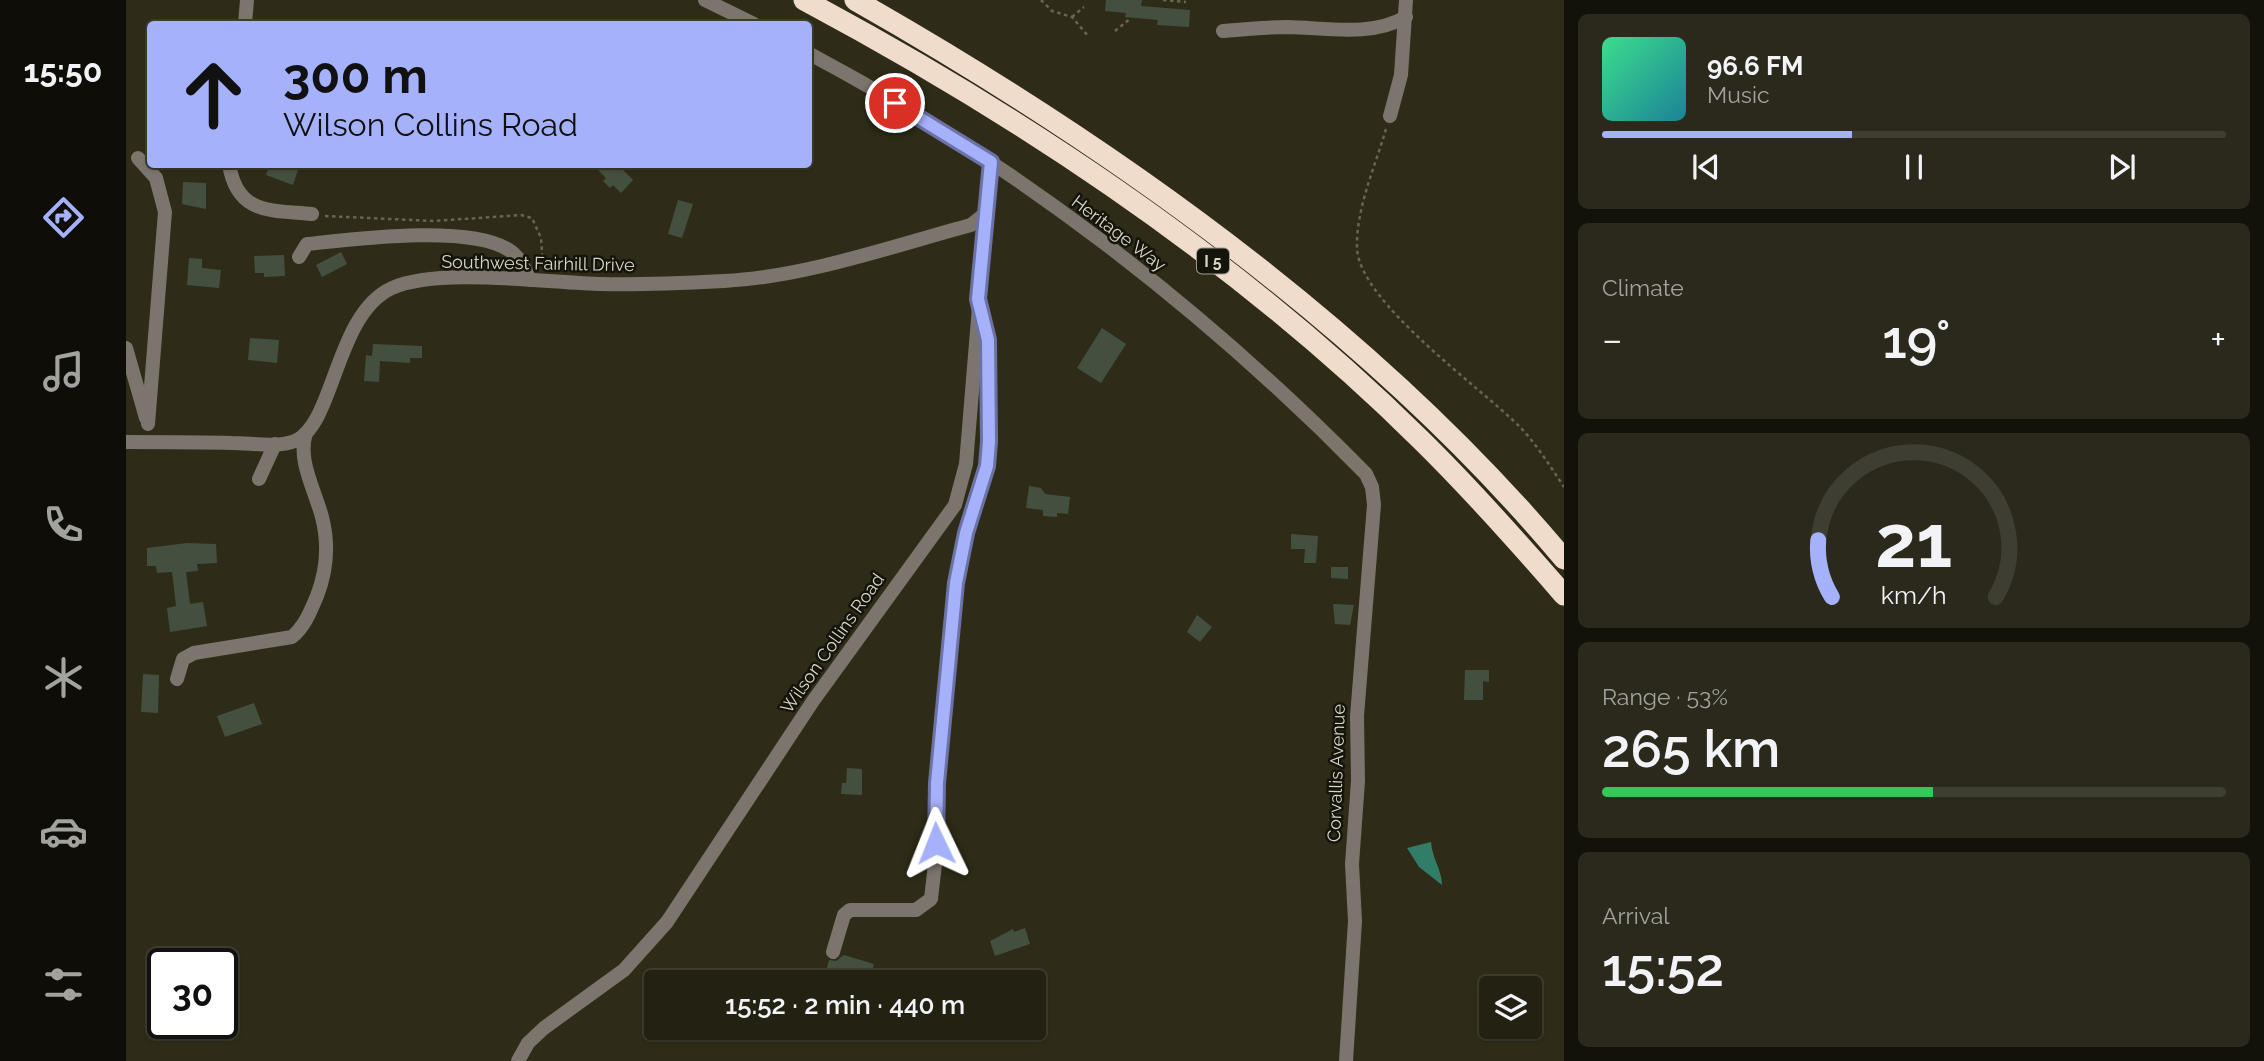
<!DOCTYPE html>
<meta charset="utf-8">
<style>
:root{--surface:#222112;--page:#2a291b;--text:#f1f3f6;--muted:#a2a39f;--line:#3f3e32;--accent:#a6b1fc}
body{margin:0;font-family:Raleway,sans-serif;background:var(--page);color:var(--text);height:100vh;display:flex;flex-direction:column;font-size:26px;white-space:nowrap}
*{box-sizing:border-box;margin:0}
p{font-size:23px;color:var(--muted)}
.icon{flex:none;width:38px;height:38px;fill:none;stroke:currentColor;stroke-width:2;stroke-linecap:round;stroke-linejoin:round}
.map{position:relative;flex:1;overflow:hidden}
.drawer{display:flex;flex-direction:column;gap:14px;padding:14px;background:#13120a;width:700px}
.drawer>*{flex:none}
.top-card{position:absolute;left:21px;top:21px;width:665px;height:147px;border-radius:7px;box-shadow:0 2px 5px #0004,0 0 0 2px var(--line);background:#a6b1fc;color:#111;overflow:hidden}
.tools{position:absolute;left:1353px;top:976px;display:grid;gap:14px}
.tools a{display:grid;place-items:center;width:63px;height:63px;border-radius:7px;background:var(--surface);box-shadow:0 2px 5px #0004,0 0 0 2px var(--line);font-size:35px}
.speed{position:absolute;left:21px;top:948px;display:flex;gap:14px;font-size:35px;font-weight:700;text-align:center}
.speed>*{display:grid;place-content:center;width:91px;height:91px;border-radius:50%;background:var(--surface);box-shadow:0 2px 5px #0004,0 0 0 2px var(--line);line-height:1}
.speed .limit{border:4px solid #111;border-radius:10px;background:#fff;color:#111}
.pin{position:absolute;display:grid;place-items:center;width:60px;height:60px;color:#fff;margin:-30px;border:4px solid #fff;border-radius:50%;box-shadow:0 2px 7px #0007}
.me{position:absolute;width:77px;margin:-38px;rotate:358deg;stroke-linejoin:round;filter:drop-shadow(0 0 5px #0008)}
.turn{display:flex;align-items:center;gap:24px;height:147px;padding:0 21px;font-size:32px}
.turn .icon{width:91px;height:91px;stroke-width:2.5}
.turn b{display:block;font-size:49px;line-height:60px}
.big{font-size:52px;font-weight:600;line-height:1.1}
.drawer .tile{flex:1;display:flex;flex-direction:column;justify-content:center;gap:10px;min-width:0;padding:0 24px;border-radius:10px;background:var(--page)}
.drawer .dial{align-items:center;gap:0}
.dial svg{height:182px;overflow:visible;fill:none;stroke:var(--line);stroke-width:7;stroke-linecap:round;text-anchor:middle}
.dial text{fill:var(--text);stroke:none}
.song{display:flex;align-items:center;gap:21px}
.cover{width:84px;height:84px;border-radius:10px;background:linear-gradient(135deg,hsl(150 70% 55%),hsl(190 70% 35%))}
.played{height:7px;border-radius:4px;background:linear-gradient(90deg,var(--accent) 40%,var(--line) 40%)}
.keys{display:flex;justify-content:space-around;direction:ltr}
.heat{display:flex;justify-content:space-between;align-items:center;font-size:38px;direction:ltr}
.charge{height:10px;border-radius:5px;background:linear-gradient(90deg,#34c759 53%,var(--line) 0)}
.trip{position:absolute;left:518px;top:970px;width:402px;height:70px;border-radius:7px;background:var(--surface);box-shadow:0 2px 5px #0004,0 0 0 2px var(--line);font-weight:600;line-height:70px;text-align:center}
main{display:flex;flex:1;min-height:0}
.tabs{display:flex;flex-direction:column;width:126px;justify-content:space-around;align-items:center;background:#0e0d07;color:var(--muted)}
.tabs .icon{width:49px;height:49px}
.tabs .active{color:var(--accent)}
.tabs b{font-size:32px;color:var(--text)}
.map>svg:first-child{display:block}
.water{fill:#327d68}
.building{fill:#44503f}
.lines{fill:none;stroke-linecap:round;stroke-linejoin:round}
.path{stroke:#676654;stroke-width:2.5;stroke-dasharray:3.5 3.5;stroke-linecap:butt}
.minor{stroke:#7c756d;stroke-width:14}
.highway{stroke:#efdcca;stroke-width:21}
.route-casing{stroke:#6c73a4;stroke-width:18}
.route{stroke:#a6b1fc;stroke-width:12}
.labels{text-anchor:middle;dominant-baseline:central;stroke-width:5;stroke-linejoin:round;paint-order:stroke}
.shield{fill:#15140b;stroke:#9c9b90;stroke-width:2}
.shield-label{font-size:16px;font-weight:bold;fill:#d6d5c9}
.street-label{font-size:18px;fill:#d6d5c9;stroke:#15140b}
</style>
<main>
<nav class="tabs">
<b>15:50</b>
<svg class="icon active" aria-label="directions" viewBox="0 0 24 24"><path d="M12 3l9 9-9 9-9-9zM9 14v-3h6M13 9l2 2-2 2"/></svg>
<svg class="icon" aria-label="music" viewBox="0 0 24 24"><path d="M9 18V5l10-2v13"/><circle cx="6" cy="18" r="3"/><circle cx="16" cy="16" r="3"/></svg>
<svg class="icon" aria-label="phone" viewBox="0 0 24 24"><path d="M5 4h4l2 5-3 2q2 4 5 5l2-3 5 2v4C11 20 4 13 5 4z"/></svg>
<svg class="icon" aria-label="climate" viewBox="0 0 24 24"><path d="M12 3v18M4 7l16 10M4 17L20 7"/></svg>
<svg class="icon" aria-label="car" viewBox="0 0 24 24"><path d="M5 17H2v-5l4-1 3-4h7l3 4 3 1v5h-3M9 17h6M6 11h13"/><circle cx="7" cy="17" r="2"/><circle cx="17" cy="17" r="2"/></svg>
<svg class="icon" aria-label="filters" viewBox="0 0 24 24"><path d="M4 7h16M4 17h16"/><circle cx="9" cy="7" r="2"/><circle cx="15" cy="17" r="2"/></svg>
</nav>
<div class="map">
<svg width="1438" height="1061" viewBox="0 0 1438 1061">
<rect width="100%" height="100%" fill="#2e2c18"/>
<path class="water" d="M1305,842C1306,858 1316,870 1316,885L1293,867L1281,848Z"/>
<g class="building">
<path d="M980,0H1016L1015,6L1064,10L1063,27L1031,25L1032,20L999,17L1000,13L979,11Z"/>
<path d="M144,164H174L167,185L140,175Z"/>
<path d="M466,164H491L507,180L495,193L487,185L484,188L477,181L480,178Z"/>
<path d="M57,182L80,183V209L56,204Z"/>
<path d="M552,200L567,204L556,238L542,234Z"/>
<path d="M215,252L221,264L196,277L190,265Z"/>
<path d="M158,255L159,276L138,277V273H129L128,256Z"/>
<path d="M63,258L76,259V268L95,270L93,288L61,285Z"/>
<path d="M976,328L1000,344L975,383L951,368Z"/>
<path d="M124,338L153,340L151,363L122,360Z"/>
<path d="M247,344L296,346V358H284V363L254,361L253,382L238,381L240,355L246,356Z"/>
<path d="M903,486L915,488L919,494L944,497L942,514L931,513V517L917,516V510L900,508Z"/>
<path d="M1165,534L1192,536L1190,563H1178L1179,549H1165Z"/>
<path d="M61,543L90,544L91,563L71,564L72,571L60,572L64,604L77,602L81,626L44,632L41,608L50,606L46,572L31,573L30,566H21V548Z"/>
<path d="M1205,567H1222V579L1205,578Z"/>
<path d="M1207,604L1228,605L1224,625L1209,624Z"/>
<path d="M1071,615L1086,627L1074,642L1061,632Z"/>
<path d="M1339,670H1363V682L1357,681V700H1338Z"/>
<path d="M17,674L33,675L32,713L15,712Z"/>
<path d="M128,703L136,724L99,737L91,716Z"/>
<path d="M721,768L736,769V795L715,794L716,783H720Z"/>
<path d="M899,928L904,944L869,956L864,941L887,929L888,932Z"/>
<path d="M718,955L748,964L743,981L730,978L729,982H714L716,975L700,971L703,960L710,961Z"/>
</g>
<g class="lines">
<g class="path">
<path d="M915,0L926,11L946,17L962,36"/>
<path d="M1037,0L1060,2"/>
<path d="M946,17L958,7"/>
<path d="M989,31L1005,18"/>
<path d="M1260,129C1249,167 1230,208 1231,248C1233,302 1354,387 1394,427C1411,445 1424,466 1438,487"/>
<path d="M199,216L308,221L395,215L406,218L415,238L417,267"/>
</g>
<g class="minor">
<path d="M579,0L628,24"/>
<path d="M119,24L121,0"/>
<path d="M1097,31C1119,29 1140,27 1162,27C1202,28 1245,37 1280,17"/>
<path d="M682,53C888,162 1077,308 1240,474L1246,487L1248,505L1231,716L1232,781L1226,864L1229,921L1220,1061"/>
<path d="M1264,116L1275,75L1280,0"/>
<path d="M12,158L30,178L39,212L22,424"/>
<path d="M103,164C111,215 145,210 186,214"/>
<path d="M173,257L181,244C228,239 344,224 383,250C394,257 399,269 404,280"/>
<path d="M0,348L20,418"/>
<path d="M0,442C35,442 71,442 106,443C126,443 150,448 169,441C209,424 209,314 266,288C312,267 423,283 476,284C517,285 558,283 598,281C679,277 767,246 845,225L860,213"/>
<path d="M133,479L149,444"/>
<path d="M51,679L57,659L68,653L166,637C179,626 184,612 191,596C201,570 203,544 196,517C189,490 171,460 180,433"/>
<path d="M707,952L718,915L724,910H790L805,899L809,864L811,783L830,583L839,540L861,466L863,442L861,339L856,314"/>
<path d="M392,1061L402,1043L418,1028L498,970L541,922L687,701L829,505L840,464L865,162"/>
</g>
<g class="highway">
<path d="M678,0C901,119 1115,262 1295,440C1345,489 1392,542 1438,595"/>
<path d="M729,0C986,146 1247,331 1438,559"/>
</g>
</g>
<g class="lines">
<g class="route-casing">
<path id="route" d="M769,103L865,162L852,299L862,340L863,442L861,466L840,533L830,583L811,783L810,843"/>
</g>
<use href="#route" class="route"/>
</g>
<g class="labels">
<rect class="shield" x="1071" y="248.5" width="32" height="25" rx="5"/>
<g class="shield-label">
<text x="1087" y="261">I 5</text>
</g>
<g class="street-label">
<text transform="translate(993 233) rotate(37)">Heritage Way</text>
<text transform="translate(412 263) rotate(1)">Southwest Fairhill Drive</text>
<text transform="translate(706 643) rotate(-55)">Wilson Collins Road</text>
<text transform="translate(1210 773) rotate(-88)">Corvallis Avenue</text>
</g>
</g>
</svg>
<div class="tools">
<a><svg class="icon" aria-label="layers" viewBox="0 0 24 24"><path d="M12 4l9 5-9 5-9-5zM3 14l9 5 9-5"/></svg></a>
</div>
<div class="speed"><div class="limit">30</div></div>
<div class="pin" style="left:769px;top:103px;background:#d93025"><svg class="icon" aria-label="arrive" viewBox="0 0 24 24"><path d="M6 21V4h12l-3 4 3 4H6"/></svg></div>
<svg class="me" style="left:810px;top:843px" viewBox="-20 -20 40 40"><path d="M0-17L14 15 0 8-14 15z" fill="#a6b1fc" stroke="#fff" stroke-width="4"/></svg>
<div class="trip">15:52 · 2 min · 440 m</div>
<div class="top-card">
<div class="turn"><svg class="icon" aria-label="ahead" viewBox="0 0 24 24"><path d="M12 20V5M6 11l6-6 6 6"/></svg><div><b>300 m</b>Wilson Collins Road</div></div>
</div>
</div>
<section class="drawer">
<div class="tile">
<div class="song"><i class="cover"></i><div><b>96.6 FM</b><p>Music</p></div></div>
<div class="played"></div>
<div class="keys"><svg class="icon" aria-label="previous" viewBox="0 0 24 24"><path d="M18 5L8 12l10 7zM5 5v14"/></svg><svg class="icon" aria-label="pause" viewBox="0 0 24 24"><path d="M8 5v14M16 5v14"/></svg><svg class="icon" aria-label="next" viewBox="0 0 24 24"><path d="M6 5l10 7-10 7zM19 5v14"/></svg></div>
</div>
<div class="tile"><p>Climate</p>
<div class="heat"><a>−</a><b class="big">19°</b><a>+</a></div>
</div>
<div class="tile dial"><svg viewBox="0 0 100 80">
<path d="M14 69A42 42 0 1 1 86 69"/>
<path d="M14 69A42 42 0 0 1 8 44" stroke="#a6b1fc"/>
<text x="50" y="56" font-size="32" font-weight="700">21</text>
<text x="50" y="72" font-size="11">km/h</text>
</svg></div>
<div class="tile"><p>Range · 53%</p><b class="big">265 km</b><div class="charge"></div></div>
<div class="tile"><p>Arrival</p><b class="big">15:52</b></div>
</section>
</main>
